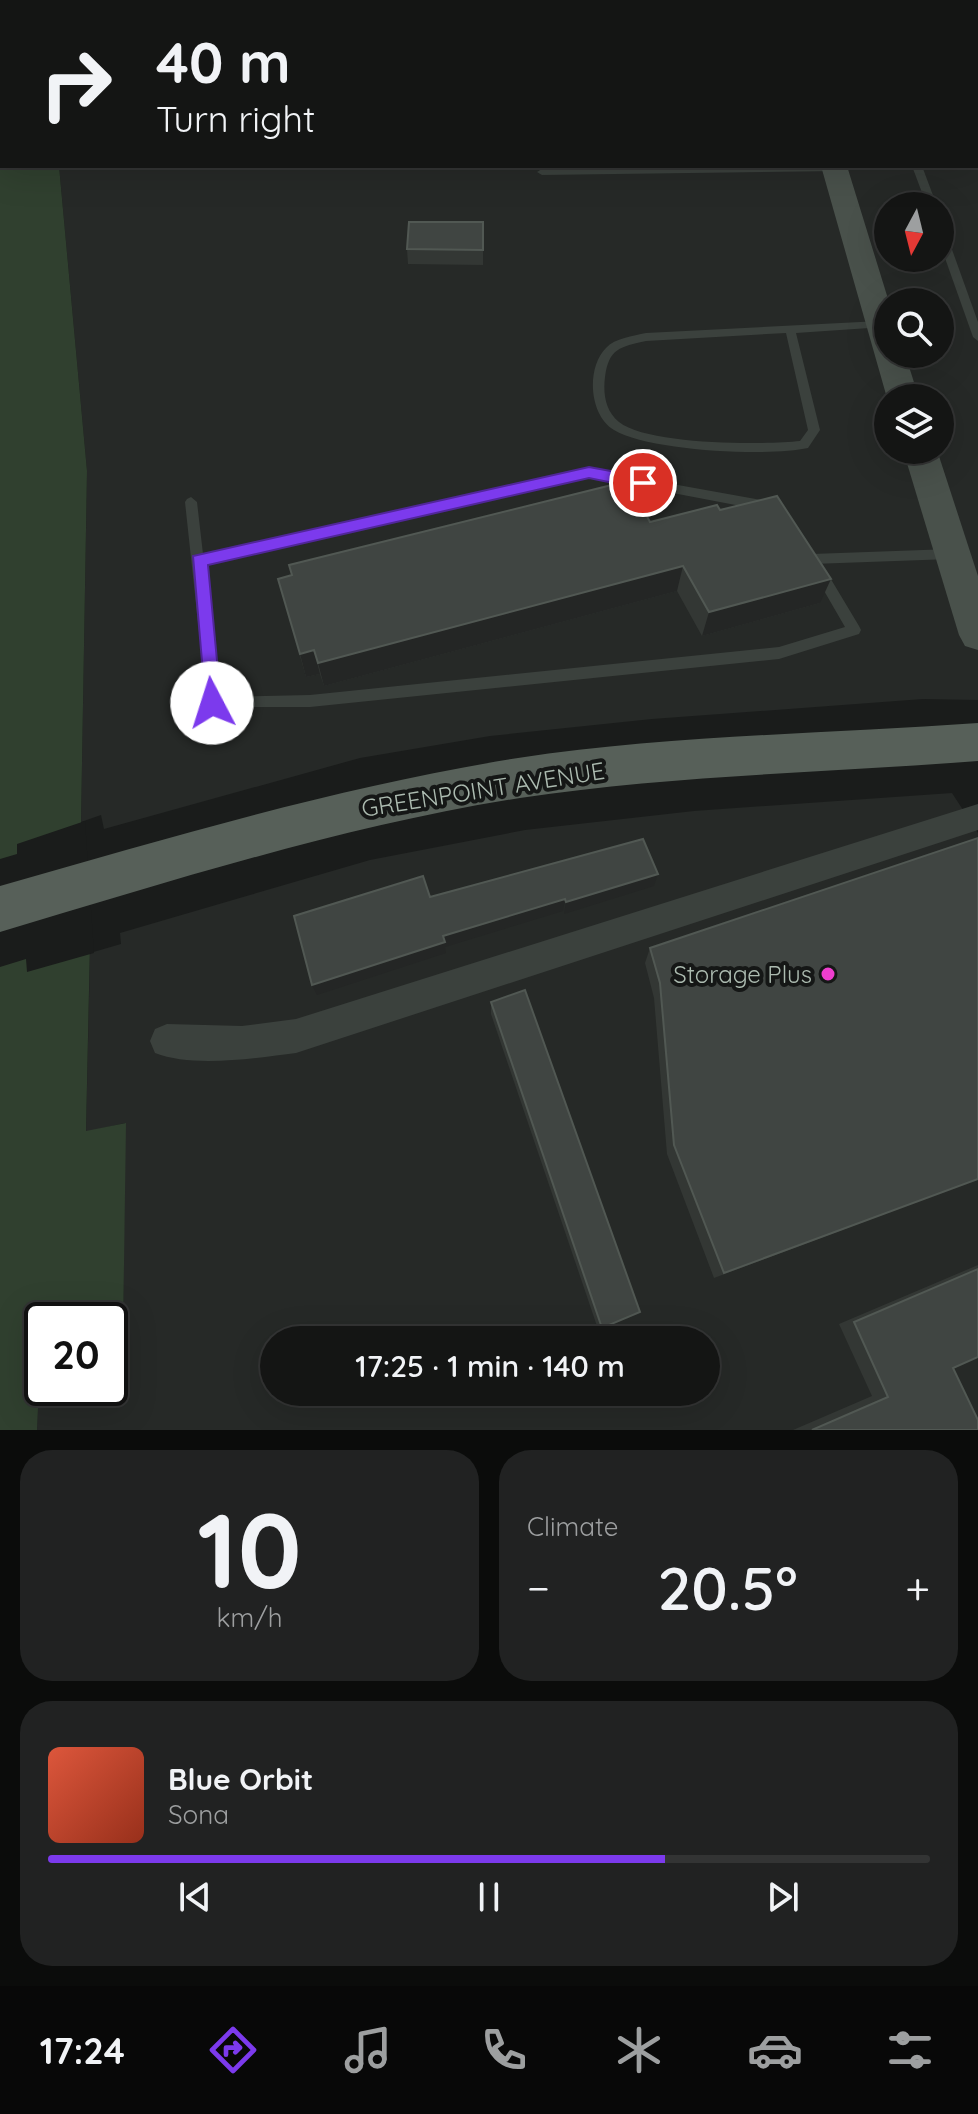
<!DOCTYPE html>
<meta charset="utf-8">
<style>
:root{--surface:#141514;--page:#212222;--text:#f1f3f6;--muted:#9d9fa0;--line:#333434;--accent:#7c3aed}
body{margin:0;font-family:Quicksand,sans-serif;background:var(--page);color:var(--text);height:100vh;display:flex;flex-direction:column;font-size:30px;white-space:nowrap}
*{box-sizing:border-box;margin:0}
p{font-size:26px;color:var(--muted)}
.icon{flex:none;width:44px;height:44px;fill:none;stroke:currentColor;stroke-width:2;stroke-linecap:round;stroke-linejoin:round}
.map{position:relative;height:1430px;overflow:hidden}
.side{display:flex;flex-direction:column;gap:20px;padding:20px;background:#0b0c0b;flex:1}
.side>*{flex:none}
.top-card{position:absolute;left:0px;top:0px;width:978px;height:168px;box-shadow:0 8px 32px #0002,0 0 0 2px var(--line);background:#141514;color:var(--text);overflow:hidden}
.needle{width:52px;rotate:187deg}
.tools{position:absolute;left:874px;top:192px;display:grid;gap:16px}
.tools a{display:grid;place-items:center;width:80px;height:80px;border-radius:50%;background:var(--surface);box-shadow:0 8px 32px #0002,0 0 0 2px var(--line);font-size:40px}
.speed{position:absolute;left:24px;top:1302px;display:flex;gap:16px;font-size:40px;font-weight:700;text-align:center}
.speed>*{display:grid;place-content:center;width:104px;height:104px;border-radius:50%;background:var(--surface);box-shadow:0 8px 32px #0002,0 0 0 2px var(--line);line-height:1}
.speed .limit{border:4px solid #111;border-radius:12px;background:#fff;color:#111}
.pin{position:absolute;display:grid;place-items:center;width:68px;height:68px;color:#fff;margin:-34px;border:4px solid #fff;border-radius:50%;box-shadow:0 2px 8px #0007}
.me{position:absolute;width:88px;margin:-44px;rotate:355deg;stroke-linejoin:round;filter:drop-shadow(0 0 6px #0008)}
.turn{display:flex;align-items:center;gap:28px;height:168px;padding:0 24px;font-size:36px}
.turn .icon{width:104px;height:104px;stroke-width:2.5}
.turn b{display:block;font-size:56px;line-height:68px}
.big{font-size:60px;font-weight:600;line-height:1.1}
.side .tile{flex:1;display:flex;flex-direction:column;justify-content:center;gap:12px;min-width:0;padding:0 28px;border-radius:32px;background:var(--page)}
.side .dial{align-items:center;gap:0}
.dial b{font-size:104px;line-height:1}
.song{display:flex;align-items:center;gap:24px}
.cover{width:96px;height:96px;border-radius:12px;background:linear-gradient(135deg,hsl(10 70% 55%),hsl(10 70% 35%))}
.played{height:8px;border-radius:4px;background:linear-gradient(90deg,var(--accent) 70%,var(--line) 70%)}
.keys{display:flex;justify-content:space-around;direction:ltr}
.heat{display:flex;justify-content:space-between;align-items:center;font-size:44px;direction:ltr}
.side .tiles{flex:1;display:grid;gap:20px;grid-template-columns:1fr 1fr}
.tile:last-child{grid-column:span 2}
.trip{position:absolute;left:260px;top:1326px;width:460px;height:80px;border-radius:40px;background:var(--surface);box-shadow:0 8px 32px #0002,0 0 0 2px var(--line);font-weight:600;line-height:80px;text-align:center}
.menu{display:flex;height:128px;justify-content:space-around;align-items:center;background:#080808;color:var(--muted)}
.menu .icon{width:56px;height:56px}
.menu .selected{color:var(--accent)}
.menu b{font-size:36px;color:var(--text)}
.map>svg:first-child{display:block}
.built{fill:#262927;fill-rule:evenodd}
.water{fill:#30402f}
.pier{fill:#1a1c1b}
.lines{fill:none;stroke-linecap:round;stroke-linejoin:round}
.lane{fill:#3b413d;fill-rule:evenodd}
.street{fill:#3b413d;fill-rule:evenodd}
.secondary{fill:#49514b;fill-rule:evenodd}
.primary{fill:#576059;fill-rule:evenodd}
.wall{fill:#333734}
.shaded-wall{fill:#242625}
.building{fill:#404542;stroke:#515853;stroke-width:2}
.route{fill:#7c3aed;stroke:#51269a;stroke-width:2}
.poi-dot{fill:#ef3ece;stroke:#151716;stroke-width:3}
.labels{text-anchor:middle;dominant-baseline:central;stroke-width:8;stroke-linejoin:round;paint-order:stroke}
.street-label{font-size:24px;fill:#acbbb0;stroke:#151716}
.poi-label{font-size:24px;fill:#acbbb0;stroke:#151716;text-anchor:end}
</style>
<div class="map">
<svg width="978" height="1430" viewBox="0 0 978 1430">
<rect width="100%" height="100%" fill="#1a1c1b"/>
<g class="built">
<path d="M0,0H978V700L923,699L652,719L490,736L360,758L104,829L101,815L81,822L87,471L59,166H976V2H2V94ZM888,206H940V258H888ZM888,302H940V354H888ZM888,398H940V450H888Z"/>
<path d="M952,793L978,833V1430H37L39,1356L42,1355V1388H110V1338L123,1335L125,1123L86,1132L90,953L121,944L120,933L370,860L525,830L694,811ZM274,1340H706V1392H274Z"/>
</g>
<path class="water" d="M0,92L2,166H59L87,471L81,822L90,944L86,1131L126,1123L123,1335L110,1338V1320H42L37,1430H0Z"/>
<path class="pier" d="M85,821L94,953L27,972L26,959L0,967V859L17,854V844Z"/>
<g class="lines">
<g class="lane">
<rect x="976" y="43" width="2" height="6"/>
<path d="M835,166L838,167V171L542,175L537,172L542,169Z"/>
<path d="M912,166H922L937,206H927Z"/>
<path d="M940,227L945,230L978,322V341L973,337L940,244Z"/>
<path d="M880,321L884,323V327L796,333L820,430L808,448C768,457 649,451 614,430C589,415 586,368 606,348C615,338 633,336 646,333ZM786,333L808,430L800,441C762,445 648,445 619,422C605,411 603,393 605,377C609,348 620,347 646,341Z"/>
<path d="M589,469L767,501L773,506L767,511L589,477L204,564L218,697L310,695L779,647L845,627L812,570L818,565L823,566L859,626L861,630L859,634L779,659L310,707H207L185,502L187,499L191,497L197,502L203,554Z"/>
<path d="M951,549L957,554L951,559L812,564L806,559L812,554Z"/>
</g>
<path class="street" d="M978,804V830L296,1053C256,1058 193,1068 155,1053L150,1041L155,1029L167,1024L242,1026L296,1019Z"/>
<g class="secondary">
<path d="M771,0H793L795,2H771Z"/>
<path d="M821,166H847L889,302L888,354H905L919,398H887Z"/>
<path d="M903,450H937L978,576V650L965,646L959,635Z"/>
</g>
<path class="primary" d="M978,723V761C826,773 672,775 520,798C343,826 171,881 0,932V886C171,837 342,786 518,758C670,735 825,734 978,723Z"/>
</g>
<g class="wall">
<rect x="633" y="0" width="112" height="2"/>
<path d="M814,0H978V41H976V2H815Z"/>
<path d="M483,222V265L408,264L407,249Z"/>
<path d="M720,510L820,603L702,636L677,591L324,686L320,674L306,677L285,603L650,522Z"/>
<path d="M650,948L978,1179L714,1278L667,1154L654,998L645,963Z"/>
<path d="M491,1002L640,1312L598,1329L491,1014Z"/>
<path d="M978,1265V1357L953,1368L978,1430H793L872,1396L839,1324Z"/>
</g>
<g class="shaded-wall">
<path d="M683,566L677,591L324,686L318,663Z"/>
<path d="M831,579L820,603L702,636L709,612Z"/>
<path d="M314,650L320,674L306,677L300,654Z"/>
<path d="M658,874L654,886L564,914L566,902Z"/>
<path d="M565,899L563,911L445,947L446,953L317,995L312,985L443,936Z"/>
</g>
<g class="building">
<path d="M830,0H978V14H976V2H831Z"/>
<path d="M409,222H483V250L407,249Z"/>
<path d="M628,481L650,522L717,505L720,510L777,496L831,579L709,612L683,566L318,663L314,650L300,654L278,579L292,575L289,565Z"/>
<path d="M978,838V1179L724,1273L674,1145L660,983L650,948Z"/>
<path d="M643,839L658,874L566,902L565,899L443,936L445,942L312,985L294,916L423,876L430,897Z"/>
<path d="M525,990L640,1312L602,1328L491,1002Z"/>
<path d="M978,1269V1357L953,1368L978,1420V1430H812L888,1397L854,1322Z"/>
</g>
<path class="route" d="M589,467L643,477L651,483L643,489L589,478L208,565L221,703L218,708H206L193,556Z"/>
<circle class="poi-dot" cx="828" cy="974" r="8"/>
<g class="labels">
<g class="street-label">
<text transform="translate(483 789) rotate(-9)">GREENPOINT AVENUE</text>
</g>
<g class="poi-label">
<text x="812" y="974">Storage Plus</text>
</g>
</g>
</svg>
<div class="tools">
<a><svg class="needle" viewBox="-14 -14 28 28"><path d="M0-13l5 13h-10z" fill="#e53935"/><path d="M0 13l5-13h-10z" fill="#9d9fa0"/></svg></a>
<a><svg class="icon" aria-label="search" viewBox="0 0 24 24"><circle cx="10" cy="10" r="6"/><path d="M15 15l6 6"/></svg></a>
<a><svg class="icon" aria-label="layers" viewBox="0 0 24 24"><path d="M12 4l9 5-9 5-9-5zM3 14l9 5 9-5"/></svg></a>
</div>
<div class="speed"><div class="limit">20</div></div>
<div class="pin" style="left:643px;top:483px;background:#d93025"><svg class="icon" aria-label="arrive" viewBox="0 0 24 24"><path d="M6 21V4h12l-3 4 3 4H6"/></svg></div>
<svg class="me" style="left:212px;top:703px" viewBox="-20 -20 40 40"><circle r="19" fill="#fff"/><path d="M0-13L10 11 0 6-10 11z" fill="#7c3aed"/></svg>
<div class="trip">17:25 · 1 min · 140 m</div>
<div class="top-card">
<div class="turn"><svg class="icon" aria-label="right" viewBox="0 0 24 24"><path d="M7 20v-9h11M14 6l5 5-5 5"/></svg><div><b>40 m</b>Turn right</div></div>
</div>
</div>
<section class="side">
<div class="tiles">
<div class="tile dial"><b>10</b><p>km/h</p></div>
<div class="tile"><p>Climate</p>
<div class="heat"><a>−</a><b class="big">20.5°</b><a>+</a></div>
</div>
<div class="tile">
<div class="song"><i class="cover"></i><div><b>Blue Orbit</b><p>Sona</p></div></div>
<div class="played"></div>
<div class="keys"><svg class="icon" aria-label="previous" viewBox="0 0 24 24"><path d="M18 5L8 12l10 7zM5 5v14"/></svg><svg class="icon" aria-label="pause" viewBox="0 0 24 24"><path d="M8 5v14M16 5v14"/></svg><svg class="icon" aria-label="next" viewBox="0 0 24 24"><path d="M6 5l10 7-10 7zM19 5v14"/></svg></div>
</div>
</div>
</section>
<nav class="menu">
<b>17:24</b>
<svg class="icon selected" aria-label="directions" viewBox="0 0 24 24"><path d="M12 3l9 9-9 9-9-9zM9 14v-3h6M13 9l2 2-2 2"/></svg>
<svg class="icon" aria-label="music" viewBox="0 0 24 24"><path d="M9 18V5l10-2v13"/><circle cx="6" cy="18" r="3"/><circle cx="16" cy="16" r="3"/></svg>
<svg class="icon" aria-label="phone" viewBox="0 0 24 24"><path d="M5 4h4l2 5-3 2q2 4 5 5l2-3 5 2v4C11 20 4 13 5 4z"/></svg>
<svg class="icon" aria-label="climate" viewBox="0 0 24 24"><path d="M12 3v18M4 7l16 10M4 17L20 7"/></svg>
<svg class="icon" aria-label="car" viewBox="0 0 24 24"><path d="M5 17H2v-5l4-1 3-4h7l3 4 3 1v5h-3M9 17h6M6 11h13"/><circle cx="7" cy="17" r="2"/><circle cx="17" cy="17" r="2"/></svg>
<svg class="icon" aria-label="filters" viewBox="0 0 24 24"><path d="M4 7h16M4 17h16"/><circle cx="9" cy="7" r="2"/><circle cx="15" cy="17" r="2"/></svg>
</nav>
